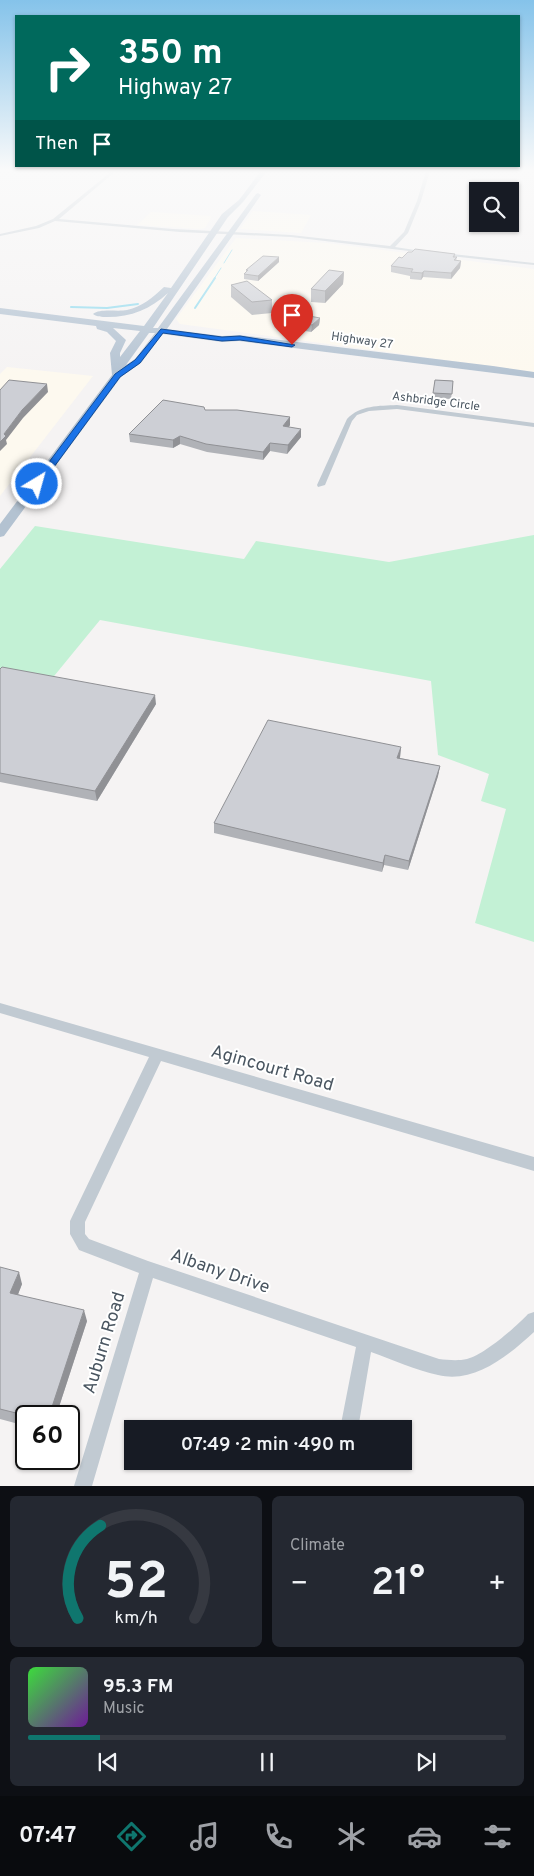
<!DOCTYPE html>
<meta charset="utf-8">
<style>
:root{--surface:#171b24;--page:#242831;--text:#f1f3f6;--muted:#9ea1a6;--line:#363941;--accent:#0f766e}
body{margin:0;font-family:Overpass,sans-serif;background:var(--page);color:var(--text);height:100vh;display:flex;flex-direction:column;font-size:19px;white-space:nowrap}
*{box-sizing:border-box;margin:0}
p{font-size:16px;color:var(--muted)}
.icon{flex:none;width:28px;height:28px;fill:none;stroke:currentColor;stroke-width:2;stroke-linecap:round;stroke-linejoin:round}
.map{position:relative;height:1486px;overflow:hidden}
.sheet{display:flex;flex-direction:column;gap:10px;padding:10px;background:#0d0f14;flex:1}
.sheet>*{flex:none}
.hud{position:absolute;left:15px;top:15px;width:505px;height:152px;border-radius:0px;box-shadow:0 1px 4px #0004;background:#00695c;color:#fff;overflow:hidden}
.tools{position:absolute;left:469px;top:182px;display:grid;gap:10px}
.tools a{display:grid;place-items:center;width:50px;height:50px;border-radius:0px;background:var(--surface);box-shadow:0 1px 4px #0004;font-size:25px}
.speed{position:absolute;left:15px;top:1405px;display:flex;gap:10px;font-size:25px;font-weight:700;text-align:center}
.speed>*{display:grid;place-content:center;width:65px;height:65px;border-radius:50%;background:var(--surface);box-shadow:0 1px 4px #0004;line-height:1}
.speed .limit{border:2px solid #111;border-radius:8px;background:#fff;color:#111}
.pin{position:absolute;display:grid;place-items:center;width:42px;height:42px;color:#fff;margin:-51px -21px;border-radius:50% 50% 50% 0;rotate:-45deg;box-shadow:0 0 5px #0007}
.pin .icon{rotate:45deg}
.me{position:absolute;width:55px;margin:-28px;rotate:37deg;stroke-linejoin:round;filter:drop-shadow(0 0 4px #0008)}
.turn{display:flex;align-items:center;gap:18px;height:105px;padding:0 20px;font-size:22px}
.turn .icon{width:65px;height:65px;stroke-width:2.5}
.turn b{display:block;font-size:35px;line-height:42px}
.then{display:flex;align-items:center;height:48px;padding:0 20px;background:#0003;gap:10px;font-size:19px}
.big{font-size:38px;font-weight:600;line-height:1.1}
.sheet .widget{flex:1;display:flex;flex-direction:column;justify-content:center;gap:8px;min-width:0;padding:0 18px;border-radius:8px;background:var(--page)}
.sheet .dial{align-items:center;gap:0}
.dial svg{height:130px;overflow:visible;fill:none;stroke:var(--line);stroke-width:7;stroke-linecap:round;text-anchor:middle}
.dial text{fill:var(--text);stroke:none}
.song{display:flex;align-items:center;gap:15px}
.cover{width:60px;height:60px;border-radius:8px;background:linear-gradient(135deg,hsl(120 70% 55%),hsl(280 70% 35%))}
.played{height:5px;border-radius:2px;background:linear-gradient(90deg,var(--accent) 15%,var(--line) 15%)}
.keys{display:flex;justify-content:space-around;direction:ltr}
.heat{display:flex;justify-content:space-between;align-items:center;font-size:28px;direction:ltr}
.sheet .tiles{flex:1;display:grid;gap:10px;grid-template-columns:1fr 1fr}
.widget:last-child{grid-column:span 2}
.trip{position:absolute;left:124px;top:1420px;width:288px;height:50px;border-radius:0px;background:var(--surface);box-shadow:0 1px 4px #0004;font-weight:600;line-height:50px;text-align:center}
.tabs{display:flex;height:80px;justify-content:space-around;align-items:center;background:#090b0e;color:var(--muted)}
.tabs .icon{width:35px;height:35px}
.tabs .current{color:var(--accent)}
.tabs b{font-size:22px;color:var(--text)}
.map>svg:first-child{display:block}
.commercial{fill:#fdf9ef}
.green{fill:#c3f1d5}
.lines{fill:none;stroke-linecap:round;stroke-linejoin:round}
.stream-far1{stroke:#90daee;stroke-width:1}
.stream{stroke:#90daee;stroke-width:2}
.street{fill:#c1cad2;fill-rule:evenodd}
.primary{fill:#b3c2d1;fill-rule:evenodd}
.wall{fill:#b0b2b7}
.shaded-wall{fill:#909195}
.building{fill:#cdcfd5;stroke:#909195}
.route{fill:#1a73e8;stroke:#114b97}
.labels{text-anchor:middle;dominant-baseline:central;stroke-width:4;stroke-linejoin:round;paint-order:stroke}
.far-street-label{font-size:12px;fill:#4a5661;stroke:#fff}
.near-street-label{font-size:18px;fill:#4a5661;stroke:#fff}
</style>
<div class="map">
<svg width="534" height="1486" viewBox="0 0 534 1486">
<rect width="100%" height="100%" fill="#f5f3f3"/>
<g class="commercial">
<path d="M253,211L311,215L301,233L240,229Z"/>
<path d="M151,212L211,216L210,220L205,228L200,229L137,225Z"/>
<path d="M236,238L327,243L534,269V372L180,324L176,319Z"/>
<path d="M7,367L93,376L0,496V374Z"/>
</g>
<path class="green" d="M35,526L244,559L256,541L389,562L534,535V942L475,923L506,809L481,801L489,774L438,755L431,681L100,620L50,681L0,671V569Z"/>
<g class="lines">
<g class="stream-far1">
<path d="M224,263L232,250"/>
<path d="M214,279L221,268"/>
</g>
<g class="stream">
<path d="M71,307L107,308L138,304"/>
<path d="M195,308L215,278"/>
</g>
<g class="street">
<path d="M112,171H116L59,219L173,229L291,235L390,246L404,232L417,201L426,171H430L421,201L408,233L395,247L428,252L426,253L291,237L180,232L55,221L39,228L0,236V234L36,226L53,219Z"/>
<path d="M443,253L534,263V265L441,255Z"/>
<path d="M397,405L534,423V427L397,409L369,411L357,415L352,421L325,485L318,487L317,485L347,419C360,405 379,406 397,405Z"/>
<path d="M0,1003L534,1157V1171L161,1061L85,1222V1234L89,1239L148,1261L439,1359C448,1360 458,1361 467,1359C484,1355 516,1327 528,1314L534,1312V1332C509,1355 475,1384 438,1375C416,1370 393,1360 371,1352L358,1429H340L356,1347L153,1278L92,1486H74L139,1273L79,1250L70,1234V1221L149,1057L0,1013Z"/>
</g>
<path class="primary" d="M261,171H267L243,202L228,217L153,328H158L256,194L258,193L261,195L167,329L222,336L239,335L493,366L534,372V378L239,341L222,342L163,334L141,363L121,377L4,536L0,537V524L112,375L110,353L116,341L107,332L97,329L96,326L0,314V308L144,326L168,293C150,309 132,317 107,317C102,317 97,317 93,314C100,308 117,312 127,310C142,307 153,297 164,287L171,288L222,214L239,200ZM113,328L140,331L120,357V353L126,340ZM149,333H155L135,359L126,365Z"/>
</g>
<g class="wall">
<path d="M455,254V257H457L456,261H461L460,268L451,279L423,277L421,280L410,279V276L391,272V266L402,258Z"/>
<path d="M279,262L258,281L244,279V274L246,272V270Z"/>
<path d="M344,272L343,284L325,303L311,302V289Z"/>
<path d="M231,285L272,300V313L252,315L231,297Z"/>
<path d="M320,318L319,325L311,332L294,329V322Z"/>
<path d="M435,380L453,381L451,399L433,398Z"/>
<path d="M205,410L290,417V425L289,427L301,437L287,454L270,451L263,460L207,452L180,444L173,448L130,442L129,434Z"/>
<path d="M0,669L156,704L97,801L0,782Z"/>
<path d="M401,747L400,758L440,766L438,776L408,870L384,865L382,872L214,833V823Z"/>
<path d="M0,1267L22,1284L18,1294L87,1321L56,1416H26V1426L0,1419Z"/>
</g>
<g class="shaded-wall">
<path d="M279,257V262L258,281V276Z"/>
<path d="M461,261L460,268L451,279V273Z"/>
<path d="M424,271L423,277L421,280L422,273Z"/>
<path d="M344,272L343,284L325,303V291Z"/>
<path d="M320,318L319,325L311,332L312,325Z"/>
<path d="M47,384L48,392L23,418L6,440L7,444L0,451V442L4,434L22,410Z"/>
<path d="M290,417V425L283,434V426Z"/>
<path d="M301,429V437L287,454L288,445Z"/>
<path d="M180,436V444L173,448V440Z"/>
<path d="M270,443V451L263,460V452Z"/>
<path d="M155,695L156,704L97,801L95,791Z"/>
<path d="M401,747L400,757L396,767L397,758Z"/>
<path d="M440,766L438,776L408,870L409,861Z"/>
<path d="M385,855L384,865L382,872L383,863Z"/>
<path d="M19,1272L22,1284L14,1305L10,1293Z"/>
<path d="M84,1310L87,1321L56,1416H49Z"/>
</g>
<g class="building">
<path d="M415,249L455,254L453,257H457L454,260L461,261L451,273L424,271L422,273L411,272L413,269L391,266L399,257L402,258L408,252H412Z"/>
<path d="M263,256L279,257L258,276L244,274L248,270H246Z"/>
<path d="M329,270L344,272L325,291L311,289Z"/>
<path d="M247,281L272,300L252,302L231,285Z"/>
<path d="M304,315L320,318L312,325L294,322Z"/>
<path d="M9,380L47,384L22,410L4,434L6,436L0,442V390Z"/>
<path d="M435,380L453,381L452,394L433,393Z"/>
<path d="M163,400L204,407L205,410H237L290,417L283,426L301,429L288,445L270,443L263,452L206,444L180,436L173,440L129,434Z"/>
<path d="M2,667L155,695L95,791L0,773V669Z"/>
<path d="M268,720L401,747L397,758L440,766L409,861L385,855L383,863L214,823Z"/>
<path d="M0,1267L19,1272L10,1293L84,1310L49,1416H28L0,1409Z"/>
</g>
<linearGradient id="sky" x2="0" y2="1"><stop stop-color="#85c3ea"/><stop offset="0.45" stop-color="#fafafa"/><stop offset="1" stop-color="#fafafa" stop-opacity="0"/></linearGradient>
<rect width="534" height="379" fill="url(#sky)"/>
<path class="route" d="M161,329L222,337L240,336L295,345L292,347L240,340L222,341L163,333L140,363L120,377L40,486H34V482L115,374L135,360Z"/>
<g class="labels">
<g class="far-street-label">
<text transform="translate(362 341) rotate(8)">Highway 27</text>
<text transform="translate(436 402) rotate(7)">Ashbridge Circle</text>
</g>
<g class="near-street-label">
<text transform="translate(272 1069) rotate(16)">Agincourt Road</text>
<text transform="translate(220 1272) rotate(19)">Albany Drive</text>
<text transform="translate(105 1343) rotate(-73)">Auburn Road</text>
</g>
</g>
</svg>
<div class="tools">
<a><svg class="icon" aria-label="search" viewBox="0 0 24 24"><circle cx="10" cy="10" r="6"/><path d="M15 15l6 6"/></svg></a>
</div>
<div class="speed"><div class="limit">60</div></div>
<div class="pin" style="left:292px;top:345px;background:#d93025"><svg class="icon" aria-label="arrive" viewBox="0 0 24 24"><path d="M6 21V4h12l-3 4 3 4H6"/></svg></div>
<svg class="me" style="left:37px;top:484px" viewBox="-20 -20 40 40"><circle r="17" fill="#1a73e8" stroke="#fff" stroke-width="3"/><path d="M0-11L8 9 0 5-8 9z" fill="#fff"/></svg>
<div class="trip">07:49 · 2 min · 490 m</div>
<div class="hud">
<div class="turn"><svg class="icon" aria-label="right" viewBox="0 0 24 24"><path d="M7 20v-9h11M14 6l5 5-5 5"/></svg><div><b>350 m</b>Highway 27</div></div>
<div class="then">Then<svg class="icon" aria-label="arrive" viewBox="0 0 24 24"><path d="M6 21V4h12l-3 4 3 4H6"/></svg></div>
</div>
</div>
<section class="sheet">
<div class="tiles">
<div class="widget dial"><svg viewBox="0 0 100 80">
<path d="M14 69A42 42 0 1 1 86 69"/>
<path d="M14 69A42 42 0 0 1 28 12" stroke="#0f766e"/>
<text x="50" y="56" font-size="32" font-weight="700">52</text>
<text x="50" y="72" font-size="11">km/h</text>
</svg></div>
<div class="widget"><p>Climate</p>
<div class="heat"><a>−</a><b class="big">21°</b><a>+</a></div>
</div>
<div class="widget">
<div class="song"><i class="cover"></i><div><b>95.3 FM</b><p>Music</p></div></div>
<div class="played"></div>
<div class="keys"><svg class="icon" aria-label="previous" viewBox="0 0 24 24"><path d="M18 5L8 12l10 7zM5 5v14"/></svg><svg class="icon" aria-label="pause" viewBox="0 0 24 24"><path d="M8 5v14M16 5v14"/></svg><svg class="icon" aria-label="next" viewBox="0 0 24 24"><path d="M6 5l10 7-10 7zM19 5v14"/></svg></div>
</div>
</div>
</section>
<nav class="tabs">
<b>07:47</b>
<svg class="icon current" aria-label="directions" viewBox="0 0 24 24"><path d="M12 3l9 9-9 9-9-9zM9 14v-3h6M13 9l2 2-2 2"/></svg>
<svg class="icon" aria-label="music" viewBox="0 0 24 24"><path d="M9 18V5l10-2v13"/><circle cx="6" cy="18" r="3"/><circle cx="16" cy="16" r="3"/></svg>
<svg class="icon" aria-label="phone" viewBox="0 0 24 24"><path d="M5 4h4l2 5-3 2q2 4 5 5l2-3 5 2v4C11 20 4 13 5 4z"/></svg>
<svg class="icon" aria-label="climate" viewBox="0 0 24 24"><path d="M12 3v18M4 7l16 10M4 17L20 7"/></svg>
<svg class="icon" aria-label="car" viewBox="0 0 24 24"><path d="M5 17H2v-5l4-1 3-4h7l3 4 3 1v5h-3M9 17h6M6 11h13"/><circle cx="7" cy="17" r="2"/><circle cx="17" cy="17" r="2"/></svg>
<svg class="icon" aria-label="filters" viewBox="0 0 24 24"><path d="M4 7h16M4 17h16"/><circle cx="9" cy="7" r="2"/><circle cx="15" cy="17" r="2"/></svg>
</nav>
